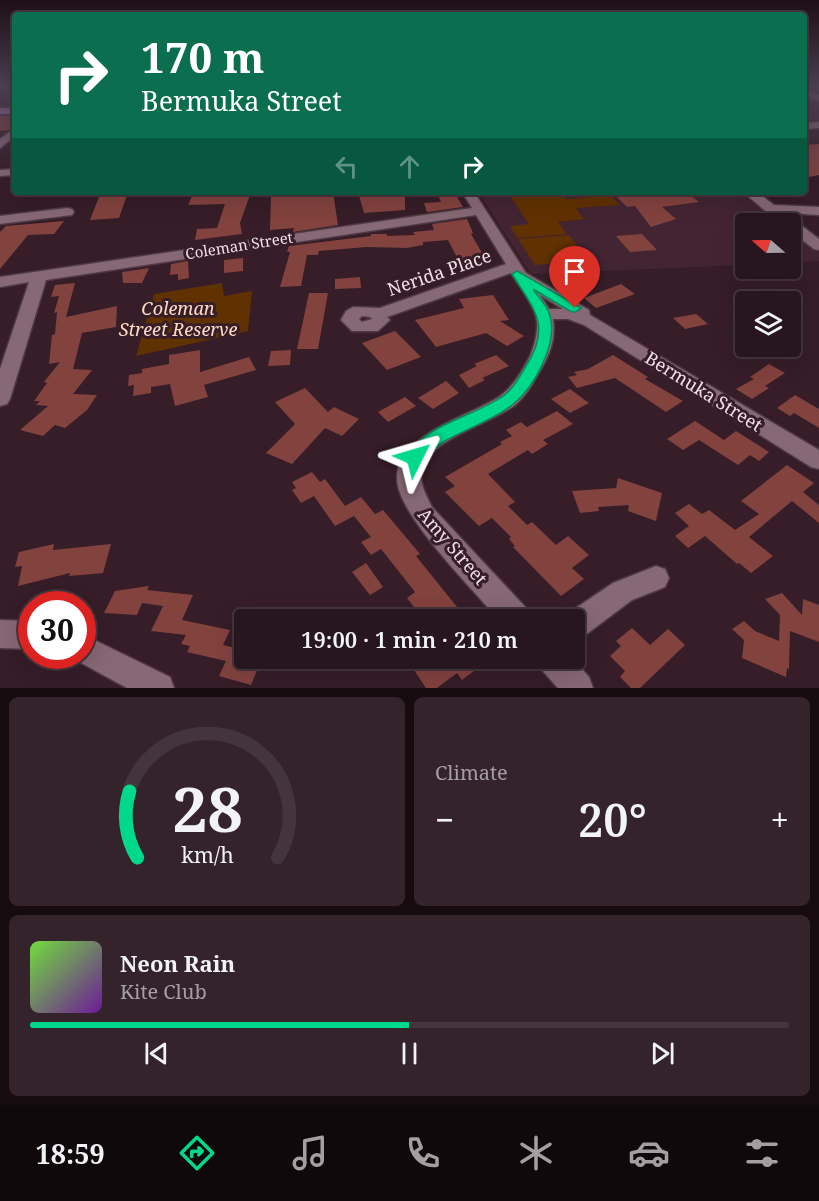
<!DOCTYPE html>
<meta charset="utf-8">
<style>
:root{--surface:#28161e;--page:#34232b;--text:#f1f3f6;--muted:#a59fa4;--line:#44353c;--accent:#00d98c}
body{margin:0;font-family:"Noto Serif",serif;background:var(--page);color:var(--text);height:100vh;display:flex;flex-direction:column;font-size:22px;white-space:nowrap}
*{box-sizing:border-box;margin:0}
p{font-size:20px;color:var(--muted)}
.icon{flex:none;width:33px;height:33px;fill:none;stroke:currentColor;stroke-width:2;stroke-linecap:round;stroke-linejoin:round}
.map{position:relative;height:688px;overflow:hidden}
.side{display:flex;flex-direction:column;gap:9px;padding:9px;background:#160c10;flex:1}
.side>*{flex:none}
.hud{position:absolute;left:12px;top:12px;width:795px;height:183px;border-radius:6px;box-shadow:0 6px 24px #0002,0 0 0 2px var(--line);background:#0b6e4f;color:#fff;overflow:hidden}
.needle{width:39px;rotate:290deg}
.tools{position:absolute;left:735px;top:213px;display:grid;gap:12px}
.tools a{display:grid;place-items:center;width:66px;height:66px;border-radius:6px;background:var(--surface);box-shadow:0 6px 24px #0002,0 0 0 2px var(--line);font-size:30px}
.speed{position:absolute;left:18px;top:591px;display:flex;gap:12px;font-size:30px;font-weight:700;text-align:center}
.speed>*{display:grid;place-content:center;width:78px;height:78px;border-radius:50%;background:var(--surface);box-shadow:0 6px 24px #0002,0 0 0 2px var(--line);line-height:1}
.speed .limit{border:9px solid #d22;background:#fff;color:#111}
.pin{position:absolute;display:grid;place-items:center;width:51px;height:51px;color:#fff;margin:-62px -26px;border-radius:50% 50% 50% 0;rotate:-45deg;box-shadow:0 0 6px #0007}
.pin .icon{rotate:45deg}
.me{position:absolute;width:66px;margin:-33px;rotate:50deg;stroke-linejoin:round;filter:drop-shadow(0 0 4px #0008)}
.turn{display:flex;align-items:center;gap:21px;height:126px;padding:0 30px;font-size:27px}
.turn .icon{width:78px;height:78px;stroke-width:2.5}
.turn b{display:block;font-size:42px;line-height:51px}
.lanes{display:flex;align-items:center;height:57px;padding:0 30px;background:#0003;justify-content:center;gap:30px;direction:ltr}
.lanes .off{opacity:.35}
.big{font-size:45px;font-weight:600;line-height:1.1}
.side .card{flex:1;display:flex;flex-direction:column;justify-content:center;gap:9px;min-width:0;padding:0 21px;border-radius:9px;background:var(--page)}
.side .dial{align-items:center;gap:0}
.dial svg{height:156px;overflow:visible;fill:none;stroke:var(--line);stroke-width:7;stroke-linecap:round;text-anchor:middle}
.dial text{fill:var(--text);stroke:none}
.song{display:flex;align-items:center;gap:18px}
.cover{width:72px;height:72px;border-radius:9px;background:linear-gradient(135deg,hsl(100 70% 55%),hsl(280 70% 35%))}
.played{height:6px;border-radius:3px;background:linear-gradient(90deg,var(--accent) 50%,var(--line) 50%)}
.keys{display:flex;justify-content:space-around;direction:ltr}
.heat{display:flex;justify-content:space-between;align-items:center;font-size:33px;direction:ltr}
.side .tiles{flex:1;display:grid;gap:9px;grid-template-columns:1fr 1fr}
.card:last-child{grid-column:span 2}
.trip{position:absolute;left:234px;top:609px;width:351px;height:60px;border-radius:6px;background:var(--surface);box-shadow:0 6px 24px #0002,0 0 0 2px var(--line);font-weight:600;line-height:60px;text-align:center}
.tab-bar{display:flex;height:96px;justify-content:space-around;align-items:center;background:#10090c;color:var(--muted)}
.tab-bar .icon{width:42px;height:42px}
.tab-bar .current{color:var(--accent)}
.tab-bar b{font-size:27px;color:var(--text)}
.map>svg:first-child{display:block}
.built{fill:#432433}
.green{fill:#603101}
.building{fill:#82423e}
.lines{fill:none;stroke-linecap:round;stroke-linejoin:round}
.minor-casing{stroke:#4f3a44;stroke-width:3}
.major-casing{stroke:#4f3a44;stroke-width:3}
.minor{fill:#876875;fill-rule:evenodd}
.major{fill:#b17bb6;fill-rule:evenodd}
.route{fill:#00d98c;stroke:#008d5b;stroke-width:1.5}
.labels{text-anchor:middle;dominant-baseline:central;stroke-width:6;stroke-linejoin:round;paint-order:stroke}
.far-street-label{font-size:15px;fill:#f0dfe6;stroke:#361d28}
.street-label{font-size:18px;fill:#f0dfe6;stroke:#361d28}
.park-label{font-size:18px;font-style:italic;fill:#fcdcc5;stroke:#361d28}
</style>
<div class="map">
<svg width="819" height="688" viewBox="0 0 819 688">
<rect width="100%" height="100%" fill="#361d28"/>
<g class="built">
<path d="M804,95L819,102V122L804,123Z"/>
<path d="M738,192L780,223L746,224L745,265L531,274L479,193Z"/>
<path d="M790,231L819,253V261L791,263Z"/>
</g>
<g class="green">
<path d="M561,192L567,199L611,195L620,205L576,208L584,219L558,222L567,234L517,238L510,226L529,224L508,193Z"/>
<path d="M569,235L588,260L535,265L518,239Z"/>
<path d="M222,283L224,296L252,291L248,331L136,356L154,294Z"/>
</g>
<g class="building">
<path d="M0,116H15V126L8,130L0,131Z"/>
<path d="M819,144V175L804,178V145Z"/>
<path d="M101,192H128L119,218L90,220Z"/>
<path d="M194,192H251L240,223L242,234L195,240L197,229L217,228L225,204L188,205Z"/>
<path d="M293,192H333L338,225L293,232L294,228L270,230L271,196L293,194Z"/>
<path d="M358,192H405V210L364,213Z"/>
<path d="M437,192H454L463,207L427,212L424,203L441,202Z"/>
<path d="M612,192H686L699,202L662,207L676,219L651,227L635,206L627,207Z"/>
<path d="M467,219L473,233L471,234L489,265L462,267L448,240L423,242V245L407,248L367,247L319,251L318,255H307L301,286L280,287L290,252H287L289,246L371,236V234H387V236L415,235L413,232L434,230L432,224Z"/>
<path d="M64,221L54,234L28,235L0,269V232L6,226Z"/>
<path d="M642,234L657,250L630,252L616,236Z"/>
<path d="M243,258V271L224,273V260Z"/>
<path d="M188,261L189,278L178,280V274L170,275L171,264Z"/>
<path d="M149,268L142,283H123L122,272Z"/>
<path d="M360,277L361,288L335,289V279Z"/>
<path d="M75,283L66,317L117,306L116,327L82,333L73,369L92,370L73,394L97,395L87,410L65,428L55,425L43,436L20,430L48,406L36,405L40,401H34L47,383L44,382L60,362L49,364L52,335L55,334L57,312L54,313L59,296L51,297L55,285Z"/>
<path d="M621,284L635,294L596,308L584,298Z"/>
<path d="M309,293H328L318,349H297Z"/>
<path d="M493,295L509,320L500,321L524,336L507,346L486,333L436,347L415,320L464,308L459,299Z"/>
<path d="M696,314L708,324L685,329L673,318Z"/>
<path d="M395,331L421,357L387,370L362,343Z"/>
<path d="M200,350V372L249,357L256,370L204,385L208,397L175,406L170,384L151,387V393L133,396L134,385L128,386L129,375L142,373V369L169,364V355Z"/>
<path d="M291,350L290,365L268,366L271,351Z"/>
<path d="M496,355L509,366L482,378L485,380L469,388L459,375L477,366L474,364Z"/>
<path d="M613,355L648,377L645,379L683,401L666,412L615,378L577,388L568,377L577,375L574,372L588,369Z"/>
<path d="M769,364L785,373L765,386L769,388L752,399L736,389L754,379L750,377Z"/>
<path d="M446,381L459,393L433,409L418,398Z"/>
<path d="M305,388L328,412L334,407L359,419L342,436L325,428L292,464L266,453L295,424L275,402Z"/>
<path d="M570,389L589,403L570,413L551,399Z"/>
<path d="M795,395L819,409V428L794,413L790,416L777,408Z"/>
<path d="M405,397L416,406L388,422L378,412Z"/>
<path d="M557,411L573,424L543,440L548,444L532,454L528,450L488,474L515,502L508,506L527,525L532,522L556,545L568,536L589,555L572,568L584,579L561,596L513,547L515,546L509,539L511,537L492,518L479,526L445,492L455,486L445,477L502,444L500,442L512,436L506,430L521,422L527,427Z"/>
<path d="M695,421L724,440L736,431L769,452L759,461L750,455L738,465L699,440L683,450L667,439Z"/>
<path d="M787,465L814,483L803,492L819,505V523L792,501L749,537L773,556L751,573L739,563L737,564L705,536L688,548L675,536L689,526L675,513L689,504L702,514L709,510L735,530L759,514L741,501Z"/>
<path d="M312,472L320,482L325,479L345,506L361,497L375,514L383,510L420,554L416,556L461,612L450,620H424L407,598L415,592L381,549L371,555L361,542L371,537L354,516L335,526L314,496L301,503L292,490L296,488L292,482Z"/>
<path d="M618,478L662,493L656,521L628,511L629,505L598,507L599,511L580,513L572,491L616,488Z"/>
<path d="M54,544L53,550L111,544L103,573L69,576L70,573L18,586L22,566L15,567L19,552Z"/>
<path d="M366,563L383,587L370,595L352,572Z"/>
<path d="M149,586L147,590L193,595L182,620L230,630L223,645L244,650V658H262L251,685L219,676L226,661L187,652L190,646L181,644L186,635L151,631L163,606L142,603L137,615L104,613L115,591Z"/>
<path d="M782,593L802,615L803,599L819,605V642L790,631L789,669L787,668L786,677L742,658L744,640L732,629L744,621L755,631L779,641L780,615L765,599Z"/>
<path d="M632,628L650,645L668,629L685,645L640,688H631L620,677L625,671L610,656L621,646L616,641Z"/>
<path d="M417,658H491L462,680L457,673L437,688H426L410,664Z"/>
</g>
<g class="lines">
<g class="minor-casing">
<g id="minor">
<path d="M804,89L819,95V101L804,95Z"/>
<path d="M819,122V128L804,129V123Z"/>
<path d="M15,128V136L0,148V139Z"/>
<path d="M15,169V175L0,176V170Z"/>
<path d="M462,192H474L526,273L589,310L590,315L819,450V469L811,467L584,325L568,319H553C556,339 550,354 540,371C533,383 526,396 515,405C492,423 430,439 422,468C418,481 426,495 432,507L528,610L532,620H499C471,587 412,529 399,490C383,437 469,418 500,396C513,387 523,370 530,356C535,344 539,329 536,316C532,302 519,286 511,273L387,317L390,320L378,331H352L341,320L346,311L353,307L380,308L506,264L476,215L46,280L10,399L7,404L0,406V369L29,282L0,287V277L472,208ZM540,295L563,309H549ZM362,316L370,317L372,319L362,322L359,319Z"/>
<path d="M743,192H757L774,205L819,207V215L785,213L819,239V250L814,249L790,231V224H781Z"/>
<path d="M67,208L72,209L74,212L72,215L0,224V216Z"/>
<path d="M656,566L665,569L669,578L665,587L632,600L584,636L574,640V620H562L564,616L613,583Z"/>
<path d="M0,620L32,621V649L0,648Z"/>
<path d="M82,634L170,677L174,688H127L72,658L70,656H82Z"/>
<path d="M537,658H572L589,677L593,688H558L541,669Z"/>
</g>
</g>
<g class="major-casing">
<rect id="major" x="0" y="108" width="15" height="6"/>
</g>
<use href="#minor" class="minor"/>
<use href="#major" class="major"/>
</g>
<linearGradient id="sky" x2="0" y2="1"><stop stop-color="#1e1016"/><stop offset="0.47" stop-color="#4c4053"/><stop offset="1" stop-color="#4c4053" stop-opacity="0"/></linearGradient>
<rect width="819" height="182" fill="url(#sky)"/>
<path class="route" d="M517,271L581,308L575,312L570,311L533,289C538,297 548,306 550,316C558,344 534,388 512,405C492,421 465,429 443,442C431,449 424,466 409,461L406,457C424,425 472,417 500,398C512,391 519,378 526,366C552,326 534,309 512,274Z"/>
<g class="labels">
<g class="far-street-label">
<text transform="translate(239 245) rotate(-9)">Coleman Street</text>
</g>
<g class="street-label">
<text transform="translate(439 272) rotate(-19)">Nerida Place</text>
<text transform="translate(704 391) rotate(32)">Bermuka Street</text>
<text transform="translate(453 546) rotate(49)">Amy Street</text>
</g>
<g class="park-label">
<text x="178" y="308">Coleman<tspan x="178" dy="21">Street Reserve</tspan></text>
</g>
</g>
</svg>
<div class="tools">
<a><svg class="needle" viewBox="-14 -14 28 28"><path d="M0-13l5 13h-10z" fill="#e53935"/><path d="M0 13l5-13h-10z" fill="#a59fa4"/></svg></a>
<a><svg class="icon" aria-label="layers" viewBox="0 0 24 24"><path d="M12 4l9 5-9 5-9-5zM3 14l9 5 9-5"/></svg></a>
</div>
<div class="speed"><div class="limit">30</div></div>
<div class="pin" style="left:575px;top:308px;background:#d93025"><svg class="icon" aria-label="arrive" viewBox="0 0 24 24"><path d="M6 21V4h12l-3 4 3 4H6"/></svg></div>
<svg class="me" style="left:415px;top:457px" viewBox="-20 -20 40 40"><path d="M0-17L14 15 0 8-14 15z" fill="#00d98c" stroke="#fff" stroke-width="4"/></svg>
<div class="trip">19:00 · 1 min · 210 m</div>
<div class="hud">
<div class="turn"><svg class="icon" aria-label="right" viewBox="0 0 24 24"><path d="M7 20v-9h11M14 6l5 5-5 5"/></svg><div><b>170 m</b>Bermuka Street</div></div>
<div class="lanes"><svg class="icon off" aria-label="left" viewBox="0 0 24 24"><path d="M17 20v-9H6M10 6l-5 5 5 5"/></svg><svg class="icon off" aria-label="ahead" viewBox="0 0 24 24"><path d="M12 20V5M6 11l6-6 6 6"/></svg><svg class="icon" aria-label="right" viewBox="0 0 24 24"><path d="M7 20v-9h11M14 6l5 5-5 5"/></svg></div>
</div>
</div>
<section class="side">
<div class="tiles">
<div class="card dial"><svg viewBox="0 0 100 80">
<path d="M14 69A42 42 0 1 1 86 69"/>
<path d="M14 69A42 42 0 0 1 10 35" stroke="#00d98c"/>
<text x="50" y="56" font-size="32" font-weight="700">28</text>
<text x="50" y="72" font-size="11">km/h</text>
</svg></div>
<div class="card"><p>Climate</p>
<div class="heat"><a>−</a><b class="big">20°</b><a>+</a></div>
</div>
<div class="card">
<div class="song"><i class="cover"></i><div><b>Neon Rain</b><p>Kite Club</p></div></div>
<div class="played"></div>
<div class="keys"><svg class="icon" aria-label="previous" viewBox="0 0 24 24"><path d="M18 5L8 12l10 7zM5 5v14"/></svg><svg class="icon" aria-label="pause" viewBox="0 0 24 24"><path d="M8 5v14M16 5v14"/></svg><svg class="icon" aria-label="next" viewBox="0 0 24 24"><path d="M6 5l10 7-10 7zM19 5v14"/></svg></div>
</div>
</div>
</section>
<nav class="tab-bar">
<b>18:59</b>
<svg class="icon current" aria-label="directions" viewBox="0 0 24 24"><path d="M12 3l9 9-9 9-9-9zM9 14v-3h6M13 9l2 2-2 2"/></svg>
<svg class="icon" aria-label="music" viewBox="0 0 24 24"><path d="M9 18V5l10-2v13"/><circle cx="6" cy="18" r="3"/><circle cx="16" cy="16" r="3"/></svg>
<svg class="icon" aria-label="phone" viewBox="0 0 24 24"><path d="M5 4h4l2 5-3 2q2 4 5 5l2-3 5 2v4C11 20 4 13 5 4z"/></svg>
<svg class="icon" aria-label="climate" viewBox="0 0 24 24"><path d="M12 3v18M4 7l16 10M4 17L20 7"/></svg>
<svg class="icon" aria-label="car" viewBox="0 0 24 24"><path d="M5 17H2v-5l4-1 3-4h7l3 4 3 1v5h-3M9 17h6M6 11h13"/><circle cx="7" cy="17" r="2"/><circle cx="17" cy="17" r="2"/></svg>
<svg class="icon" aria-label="filters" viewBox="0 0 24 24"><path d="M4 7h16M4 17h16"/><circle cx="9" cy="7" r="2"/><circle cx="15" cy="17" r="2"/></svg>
</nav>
